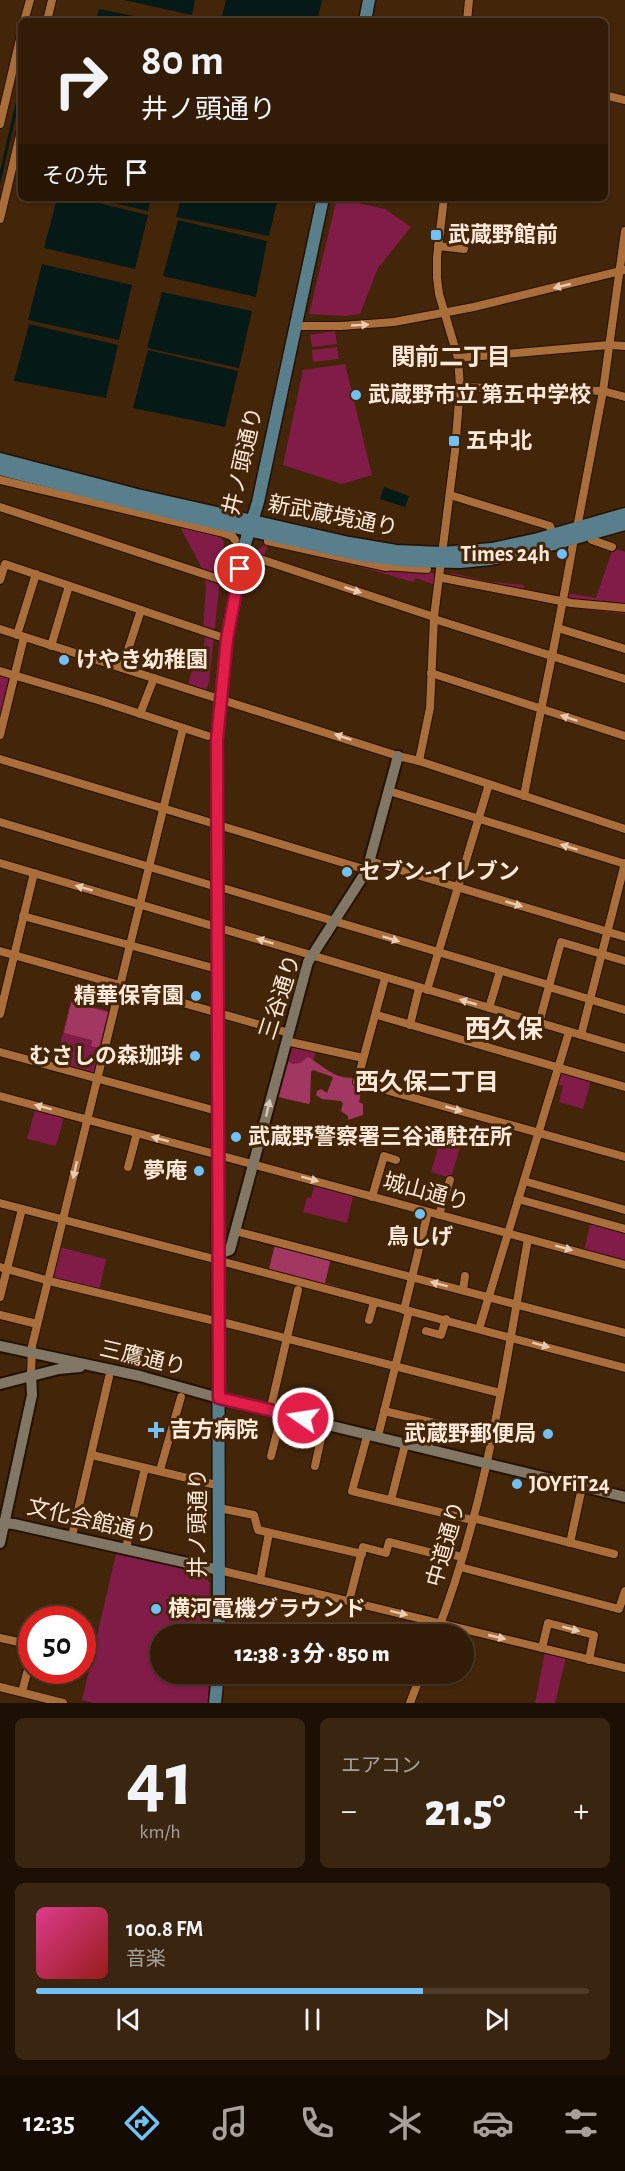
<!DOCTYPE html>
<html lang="ja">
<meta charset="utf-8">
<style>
:root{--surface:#321c07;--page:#3a2511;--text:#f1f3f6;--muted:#a8a19b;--line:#4d3a28;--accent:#72c1f5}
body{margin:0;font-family:"Alegreya Sans","Noto Sans JP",sans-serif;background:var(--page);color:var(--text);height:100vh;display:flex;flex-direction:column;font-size:22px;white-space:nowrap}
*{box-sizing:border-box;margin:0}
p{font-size:20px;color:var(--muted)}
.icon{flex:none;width:33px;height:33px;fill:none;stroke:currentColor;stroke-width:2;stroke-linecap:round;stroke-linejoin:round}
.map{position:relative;height:1703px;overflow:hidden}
.sheet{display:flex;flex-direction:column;gap:15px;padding:15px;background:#1c0f04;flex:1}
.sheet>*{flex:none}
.hud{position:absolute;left:18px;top:18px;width:590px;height:183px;border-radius:9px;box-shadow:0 2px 4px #0004,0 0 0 2px var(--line);background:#321c07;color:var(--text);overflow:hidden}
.speed{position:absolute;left:18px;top:1606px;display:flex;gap:12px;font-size:30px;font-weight:700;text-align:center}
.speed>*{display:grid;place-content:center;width:78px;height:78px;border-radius:50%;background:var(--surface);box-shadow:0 2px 4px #0004,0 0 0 2px var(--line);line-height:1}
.speed .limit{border:9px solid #d22;background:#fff;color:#111}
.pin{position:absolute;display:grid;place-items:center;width:51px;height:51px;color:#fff;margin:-26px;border:3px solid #fff;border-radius:50%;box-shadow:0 2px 6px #0007}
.me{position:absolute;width:66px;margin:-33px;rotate:283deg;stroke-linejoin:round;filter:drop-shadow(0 0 4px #0008)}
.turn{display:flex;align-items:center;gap:21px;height:126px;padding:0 24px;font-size:27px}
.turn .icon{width:78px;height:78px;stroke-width:2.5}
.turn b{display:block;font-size:42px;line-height:51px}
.then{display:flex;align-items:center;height:57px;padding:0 24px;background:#0003;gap:12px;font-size:22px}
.big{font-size:45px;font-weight:800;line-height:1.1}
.sheet .card{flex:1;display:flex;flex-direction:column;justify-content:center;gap:9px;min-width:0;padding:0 21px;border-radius:9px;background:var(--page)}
.sheet .dial{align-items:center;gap:0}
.dial b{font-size:78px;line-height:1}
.song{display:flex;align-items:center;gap:18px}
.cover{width:72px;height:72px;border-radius:9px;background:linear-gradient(135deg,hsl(330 70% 55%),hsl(0 70% 35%))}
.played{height:6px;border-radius:3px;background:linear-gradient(90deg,var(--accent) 70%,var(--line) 70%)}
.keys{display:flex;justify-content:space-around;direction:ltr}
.heat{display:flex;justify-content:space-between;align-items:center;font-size:33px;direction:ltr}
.sheet .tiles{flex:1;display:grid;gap:15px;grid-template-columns:1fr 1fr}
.card:last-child{grid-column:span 2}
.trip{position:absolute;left:150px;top:1624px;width:324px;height:60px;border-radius:30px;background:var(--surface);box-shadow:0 2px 4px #0004,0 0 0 2px var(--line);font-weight:800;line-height:60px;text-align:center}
.menu{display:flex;height:96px;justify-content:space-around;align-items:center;background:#140b03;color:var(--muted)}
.menu .icon{width:42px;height:42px}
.menu .on{color:var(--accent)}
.menu b{font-size:27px;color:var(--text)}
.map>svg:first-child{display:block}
.green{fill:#801c47}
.forest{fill:#a23762}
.water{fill:#051a16}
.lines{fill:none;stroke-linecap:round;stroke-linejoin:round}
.street-casing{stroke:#231103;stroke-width:10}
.secondary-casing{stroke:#231103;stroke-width:14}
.primary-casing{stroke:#231103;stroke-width:15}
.street{stroke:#aa6e3b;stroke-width:8}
.secondary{stroke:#827664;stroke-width:10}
.primary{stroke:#597e8c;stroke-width:12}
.oneway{fill:#e9cbb2}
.oneway2{fill:#d9c7b7}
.route-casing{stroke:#92132f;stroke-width:15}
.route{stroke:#e11d48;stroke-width:10}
.poi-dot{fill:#72c1f5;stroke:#432509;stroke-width:2}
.labels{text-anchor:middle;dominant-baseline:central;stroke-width:6;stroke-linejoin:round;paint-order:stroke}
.poi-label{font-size:22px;font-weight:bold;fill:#feeada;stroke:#432509;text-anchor:start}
.street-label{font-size:22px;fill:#feeada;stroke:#432509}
.neighbourhood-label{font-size:24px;font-weight:bold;fill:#feeada;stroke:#432509}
.quarter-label{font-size:26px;font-weight:bold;fill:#feeada;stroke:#432509}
</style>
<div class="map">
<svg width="625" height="1703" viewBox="0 0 625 1703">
<rect width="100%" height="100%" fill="#432509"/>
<g class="green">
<path d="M337,198L339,201L354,202L385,209L411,227L378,268L360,314L346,316L309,314Z"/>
<path d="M335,331L337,344L312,347L310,335Z"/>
<path d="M337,347L339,359L313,362L312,350Z"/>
<path d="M345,364L372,475L342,484L283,465L303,370Z"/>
<path d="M179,525L218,533L224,542L209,683L206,690L188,684L194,664L200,666L206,633L203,627L206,587L204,572Z"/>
<path d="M268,543L356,562L354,566L268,545L264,556L253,553Z"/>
<path d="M613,548L625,552V614L565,607L567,593L596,598Z"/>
<path d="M362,563L432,572L436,577L435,585L416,578L413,582L361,567Z"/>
<path d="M451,573L493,582L523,585L527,593L560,597L558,603L449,582Z"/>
<path d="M0,674L10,677V679L0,721Z"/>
<path d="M71,1001L109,1011L94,1072L90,1073L55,1064Z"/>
<path d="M290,1044L316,1050L309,1077L283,1069Z"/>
<path d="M562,1071L591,1080L583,1109L559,1102L563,1086L555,1084L559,1073Z"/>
<path d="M35,1110L64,1117L56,1146L27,1139Z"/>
<path d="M440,1141L460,1147L451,1178L431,1172Z"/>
<path d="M314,1186L353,1196L347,1223L303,1212L307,1197L311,1198Z"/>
<path d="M591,1221L625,1230V1261L584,1250Z"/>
<path d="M59,1247L106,1259L99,1291L54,1280L52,1276Z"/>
<path d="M116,1554L201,1572L210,1583L209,1635H160V1674H209L208,1703H93L82,1700Z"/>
<path d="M545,1652L566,1657L555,1703H535Z"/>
</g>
<g class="forest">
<path d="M71,1003L108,1012L99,1048L91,1046L92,1040L64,1033Z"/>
<path d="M308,1057C324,1066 332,1078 353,1078L361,1092L359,1102L363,1104V1115L348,1120V1116L341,1111L343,1103L341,1101L322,1099L316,1095L317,1091L321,1089L327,1093L333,1077L313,1070L311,1072L310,1102L309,1104L278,1097L275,1089L282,1064L288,1061L292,1064L300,1063Z"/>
<path d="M275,1244L331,1258L325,1283L339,1287L338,1292L268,1273Z"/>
</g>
<g class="water">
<path d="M124,0H195L192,15Z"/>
<path d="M226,0H322L317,21H221Z"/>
<path d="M99,9L159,21H96Z"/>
<path d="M21,80V93L0,185V171Z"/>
<path d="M57,198H78L148,215L135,269L44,248Z"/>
<path d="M92,198H151L148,211Z"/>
<path d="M181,198H278L269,236L176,217Z"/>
<path d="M178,220L267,241L256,297L163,276Z"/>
<path d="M42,264L132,285L119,340L28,320Z"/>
<path d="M162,292L252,311L239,368L147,348Z"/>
<path d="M29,324L118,345L106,398L14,381Z"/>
<path d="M148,350L238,371L225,427L133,408Z"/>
<path d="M384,487L409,496L405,507L380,499Z"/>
</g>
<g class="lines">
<g class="street-casing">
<g id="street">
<path d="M24,21L30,0"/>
<path d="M47,21L52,0"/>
<path d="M467,21L469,0"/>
<path d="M604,95L625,100"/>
<path d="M0,124L21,35"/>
<path d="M0,219L21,131"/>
<path d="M438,246L464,249"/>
<path d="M294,326H341L394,322L474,307L625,270"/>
<path d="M458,358L609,345L625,346"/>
<path d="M460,387L603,391L625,397"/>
<path d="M0,480L220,532L232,536L235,540"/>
<path d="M450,495L550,526L551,529"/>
<path d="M0,507L237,585"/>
<path d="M577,528L603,391L625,231"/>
<path d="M592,540L612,547"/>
<path d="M268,541L386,567C399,566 413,569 427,569"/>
<path d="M242,553L434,617"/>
<path d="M443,578L571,603L625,608"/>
<path d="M0,580L5,564L227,639"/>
<path d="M434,619L625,679"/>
<path d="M558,628L625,649"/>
<path d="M0,629L398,756L419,761L625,829"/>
<path d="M17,635L36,574"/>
<path d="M51,646L69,586"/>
<path d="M122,668L141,610"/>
<path d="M0,671L101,701L208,736"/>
<path d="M431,673L625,736"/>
<path d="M140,714L154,678"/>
<path d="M0,735L24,637"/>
<path d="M0,759L367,870"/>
<path d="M419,761L430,708L434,617L455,451L460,387L458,358L439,294L437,278V257L444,198"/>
<path d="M389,791L625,864"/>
<path d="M524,796C540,710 560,625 574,538"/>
<path d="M0,822L210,885"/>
<path d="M370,861L625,937"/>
<path d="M0,863L625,1048"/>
<path d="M223,888L549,985"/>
<path d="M23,916L217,969"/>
<path d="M0,951L289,1033"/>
<path d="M385,978L357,1082L625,1157"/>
<path d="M549,987L625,1010"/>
<path d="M427,990L489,784"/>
<path d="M489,1008L500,971"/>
<path d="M0,1014L34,873"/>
<path d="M377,1015L625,1087"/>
<path d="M539,1023L561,942L625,961"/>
<path d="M410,1025L419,988"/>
<path d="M581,1035L625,863"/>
<path d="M286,1041L363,1058"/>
<path d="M0,1052L217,1111"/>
<path d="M0,1096L625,1265"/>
<path d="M128,1167L137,1133"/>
<path d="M524,1181L625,1210"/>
<path d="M372,1197L384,1156L396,1160"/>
<path d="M518,1199L625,1229"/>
<path d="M0,1203L218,1260"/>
<path d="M439,1215L450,1180"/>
<path d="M235,1231L625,1333"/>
<path d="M224,1262L625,1368"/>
<path d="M0,1267L53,1282L211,1320"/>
<path d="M463,1290L465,1276"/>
<path d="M0,1297L22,1209"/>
<path d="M404,1310L428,1212"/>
<path d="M0,1315L37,1324"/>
<path d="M369,1320L374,1302"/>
<path d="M218,1321L500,1393"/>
<path d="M479,1329L569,1032"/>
<path d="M426,1331L441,1335L446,1319"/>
<path d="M31,1375L32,1346L183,728"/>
<path d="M270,1411L298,1290"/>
<path d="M384,1411L439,1424"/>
<path d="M378,1436L409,1311"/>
<path d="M366,1440L352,1491L472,1520"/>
<path d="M92,1455L212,1484"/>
<path d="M271,1456L282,1413"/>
<path d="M315,1466L323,1429"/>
<path d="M160,1470L181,1397"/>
<path d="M391,1500L404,1449"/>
<path d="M219,1508L254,1515L258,1530L362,1554"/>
<path d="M473,1518L614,1554"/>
<path d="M72,1536L109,1377"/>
<path d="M570,1543L581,1492"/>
<path d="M126,1548L145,1468"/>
<path d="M460,1567L619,1609L625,1591"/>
<path d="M219,1570L625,1668"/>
<path d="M260,1580L269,1533"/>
<path d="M349,1601L363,1547L386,1553L389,1542L436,1554L442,1552L462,1557"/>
<path d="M436,1635C486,1508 504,1372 528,1239"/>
<path d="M0,1638L32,1645"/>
<path d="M542,1648L548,1623L594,1635L589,1660"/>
<path d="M0,1687L63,1703"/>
<path d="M22,1692L32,1654"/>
<path d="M410,1703L421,1674"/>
</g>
</g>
<g class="secondary-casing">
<g id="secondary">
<path d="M218,1254L230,1250L308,962L367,870L398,756"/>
<path d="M0,1346L140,1376L233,1402L625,1497"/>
<path d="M0,1384L59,1369L80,1367"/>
<path d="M0,1523L14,1524L219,1570"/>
<path d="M0,1543L32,1395L31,1375"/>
</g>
</g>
<g class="primary-casing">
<g id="primary">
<path d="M365,21L369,0"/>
<path d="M0,459L137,495L349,543L396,551L442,553L492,549L538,539L625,514"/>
<path d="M0,469L172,513L360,555L409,561L460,562L491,559L536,549L625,524"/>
<path d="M219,1635L217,740L227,639L244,547L258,502L323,198"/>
<path d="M215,1703L218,1674"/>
</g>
</g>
<use href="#street" class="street"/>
<use href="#secondary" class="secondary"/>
<use href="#primary" class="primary"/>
</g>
<defs><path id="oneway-solid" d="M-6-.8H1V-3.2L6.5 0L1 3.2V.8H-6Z" transform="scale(1.5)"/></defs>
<g class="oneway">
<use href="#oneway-solid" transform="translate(562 286) rotate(167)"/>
<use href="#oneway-solid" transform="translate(360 325) rotate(-3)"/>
<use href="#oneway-solid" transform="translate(353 590) rotate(18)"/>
<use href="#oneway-solid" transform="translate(569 718) rotate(-162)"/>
<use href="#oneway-solid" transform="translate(343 737) rotate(-161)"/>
<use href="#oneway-solid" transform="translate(569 847) rotate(-163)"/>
<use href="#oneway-solid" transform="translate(84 888) rotate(-164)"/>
<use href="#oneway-solid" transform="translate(514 904) rotate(17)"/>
<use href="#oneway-solid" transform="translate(391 939) rotate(17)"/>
<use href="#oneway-solid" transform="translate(265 941) rotate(-163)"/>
<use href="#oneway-solid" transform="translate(468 1002) rotate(-164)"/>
<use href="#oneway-solid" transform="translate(43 1107) rotate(-165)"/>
<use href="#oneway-solid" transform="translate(454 1109) rotate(16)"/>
<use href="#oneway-solid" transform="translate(160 1139) rotate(-165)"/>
<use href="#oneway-solid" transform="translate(75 1170) rotate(103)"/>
<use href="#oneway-solid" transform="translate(310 1179) rotate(15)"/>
<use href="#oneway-solid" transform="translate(564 1248) rotate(15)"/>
<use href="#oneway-solid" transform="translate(439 1284) rotate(-165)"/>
<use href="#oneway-solid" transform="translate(541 1345) rotate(15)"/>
<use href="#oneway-solid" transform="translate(399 1613) rotate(14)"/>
<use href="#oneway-solid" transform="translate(571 1629) rotate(15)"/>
<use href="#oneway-solid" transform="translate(497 1637) rotate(13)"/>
</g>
<use class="oneway2" href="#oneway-solid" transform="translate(268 1108) rotate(-77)"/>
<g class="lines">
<g class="route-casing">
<path id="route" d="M240,569L227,639L217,740L219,1398L303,1418"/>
</g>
<use href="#route" class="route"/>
</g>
<g class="poi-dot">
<rect x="430" y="229" width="12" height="12" rx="3"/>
<circle cx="356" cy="395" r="6"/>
<rect x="448" y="435" width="12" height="12" rx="3"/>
<circle cx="562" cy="554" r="6"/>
<circle cx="64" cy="660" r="6"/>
<circle cx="347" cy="872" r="6"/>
<circle cx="196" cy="996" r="6"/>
<circle cx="195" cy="1056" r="6"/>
<circle cx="236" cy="1137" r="6"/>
<circle cx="199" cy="1171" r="6"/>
<circle cx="420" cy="1214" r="6"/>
<path d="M153 1421h6v6h6v6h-6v6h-6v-6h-6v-6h6z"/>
<circle cx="548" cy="1434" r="6"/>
<circle cx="517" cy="1484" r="6"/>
<circle cx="156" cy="1609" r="6"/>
</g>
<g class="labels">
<g class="poi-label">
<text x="448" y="235">武蔵野館前</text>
<text x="368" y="395">武蔵野市立 第五中学校</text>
<text x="466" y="441">五中北</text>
<text x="550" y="554" text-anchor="end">Times 24h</text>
<text x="76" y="660">けやき幼稚園</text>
<text x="359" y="872">セブン-イレブン</text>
<text x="184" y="996" text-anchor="end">精華保育園</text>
<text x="183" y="1056" text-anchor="end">むさしの森珈琲</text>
<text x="248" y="1137">武蔵野警察署三谷通駐在所</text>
<text x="187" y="1171" text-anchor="end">夢庵</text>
<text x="420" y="1237" text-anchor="middle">鳥しげ</text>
<text x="170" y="1430">吉方病院</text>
<text x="536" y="1434" text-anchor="end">武蔵野郵便局</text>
<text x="529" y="1484">JOYFiT24</text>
<text x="168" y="1609">横河電機グラウンド</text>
</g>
<g class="street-label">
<text transform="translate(243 461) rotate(-77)">井ノ頭通り</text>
<text transform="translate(333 516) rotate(11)">新武蔵境通り</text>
<text transform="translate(280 997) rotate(-72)">三谷通り</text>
<text transform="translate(426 1192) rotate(15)">城山通り</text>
<text transform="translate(143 1358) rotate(13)">三鷹通り</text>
<text transform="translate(92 1521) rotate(13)">文化会館通り</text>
<text transform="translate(198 1523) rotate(-90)">井ノ頭通り</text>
<text transform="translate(446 1544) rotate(-74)">中道通り</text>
</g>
<g class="neighbourhood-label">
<text x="451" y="358">関前二丁目</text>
<text x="427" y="1083">西久保二丁目</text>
</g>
<g class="quarter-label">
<text x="504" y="1030">西久保</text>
</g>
</g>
</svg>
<div class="speed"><div class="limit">50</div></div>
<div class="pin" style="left:240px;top:569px;background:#d93025"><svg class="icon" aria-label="arrive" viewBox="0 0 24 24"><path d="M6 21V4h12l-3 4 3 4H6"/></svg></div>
<svg class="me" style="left:303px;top:1418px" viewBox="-20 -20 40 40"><circle r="17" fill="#e11d48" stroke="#fff" stroke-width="3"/><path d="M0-11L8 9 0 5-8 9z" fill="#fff"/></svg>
<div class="trip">12:38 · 3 分 · 850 m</div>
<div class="hud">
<div class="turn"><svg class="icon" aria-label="right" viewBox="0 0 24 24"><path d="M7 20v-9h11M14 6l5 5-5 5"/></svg><div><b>80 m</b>井ノ頭通り</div></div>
<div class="then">その先<svg class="icon" aria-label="arrive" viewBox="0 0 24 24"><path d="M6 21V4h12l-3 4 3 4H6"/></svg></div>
</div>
</div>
<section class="sheet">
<div class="tiles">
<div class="card dial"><b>41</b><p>km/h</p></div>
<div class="card"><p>エアコン</p>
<div class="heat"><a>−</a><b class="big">21.5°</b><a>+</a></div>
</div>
<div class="card">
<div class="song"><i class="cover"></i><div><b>100.8 FM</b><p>音楽</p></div></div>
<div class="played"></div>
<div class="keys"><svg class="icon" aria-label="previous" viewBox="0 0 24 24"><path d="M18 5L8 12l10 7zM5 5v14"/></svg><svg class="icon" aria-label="pause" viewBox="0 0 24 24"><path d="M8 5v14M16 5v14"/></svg><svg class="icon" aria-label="next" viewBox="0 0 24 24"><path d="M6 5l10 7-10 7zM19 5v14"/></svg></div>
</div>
</div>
</section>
<nav class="menu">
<b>12:35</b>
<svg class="icon on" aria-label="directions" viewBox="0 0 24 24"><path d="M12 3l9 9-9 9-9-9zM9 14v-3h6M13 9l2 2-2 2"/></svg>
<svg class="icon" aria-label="music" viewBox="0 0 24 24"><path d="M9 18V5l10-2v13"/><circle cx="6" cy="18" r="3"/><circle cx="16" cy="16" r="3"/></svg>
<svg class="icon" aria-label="phone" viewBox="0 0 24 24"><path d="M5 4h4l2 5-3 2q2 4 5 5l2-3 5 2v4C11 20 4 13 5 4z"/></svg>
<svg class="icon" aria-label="climate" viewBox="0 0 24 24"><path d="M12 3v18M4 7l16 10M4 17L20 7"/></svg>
<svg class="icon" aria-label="car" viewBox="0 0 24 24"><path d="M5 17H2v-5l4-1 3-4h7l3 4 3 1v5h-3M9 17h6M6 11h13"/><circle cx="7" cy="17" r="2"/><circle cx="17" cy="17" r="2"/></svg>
<svg class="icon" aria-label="filters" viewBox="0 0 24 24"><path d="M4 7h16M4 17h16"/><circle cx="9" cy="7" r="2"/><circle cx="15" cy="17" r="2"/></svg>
</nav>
